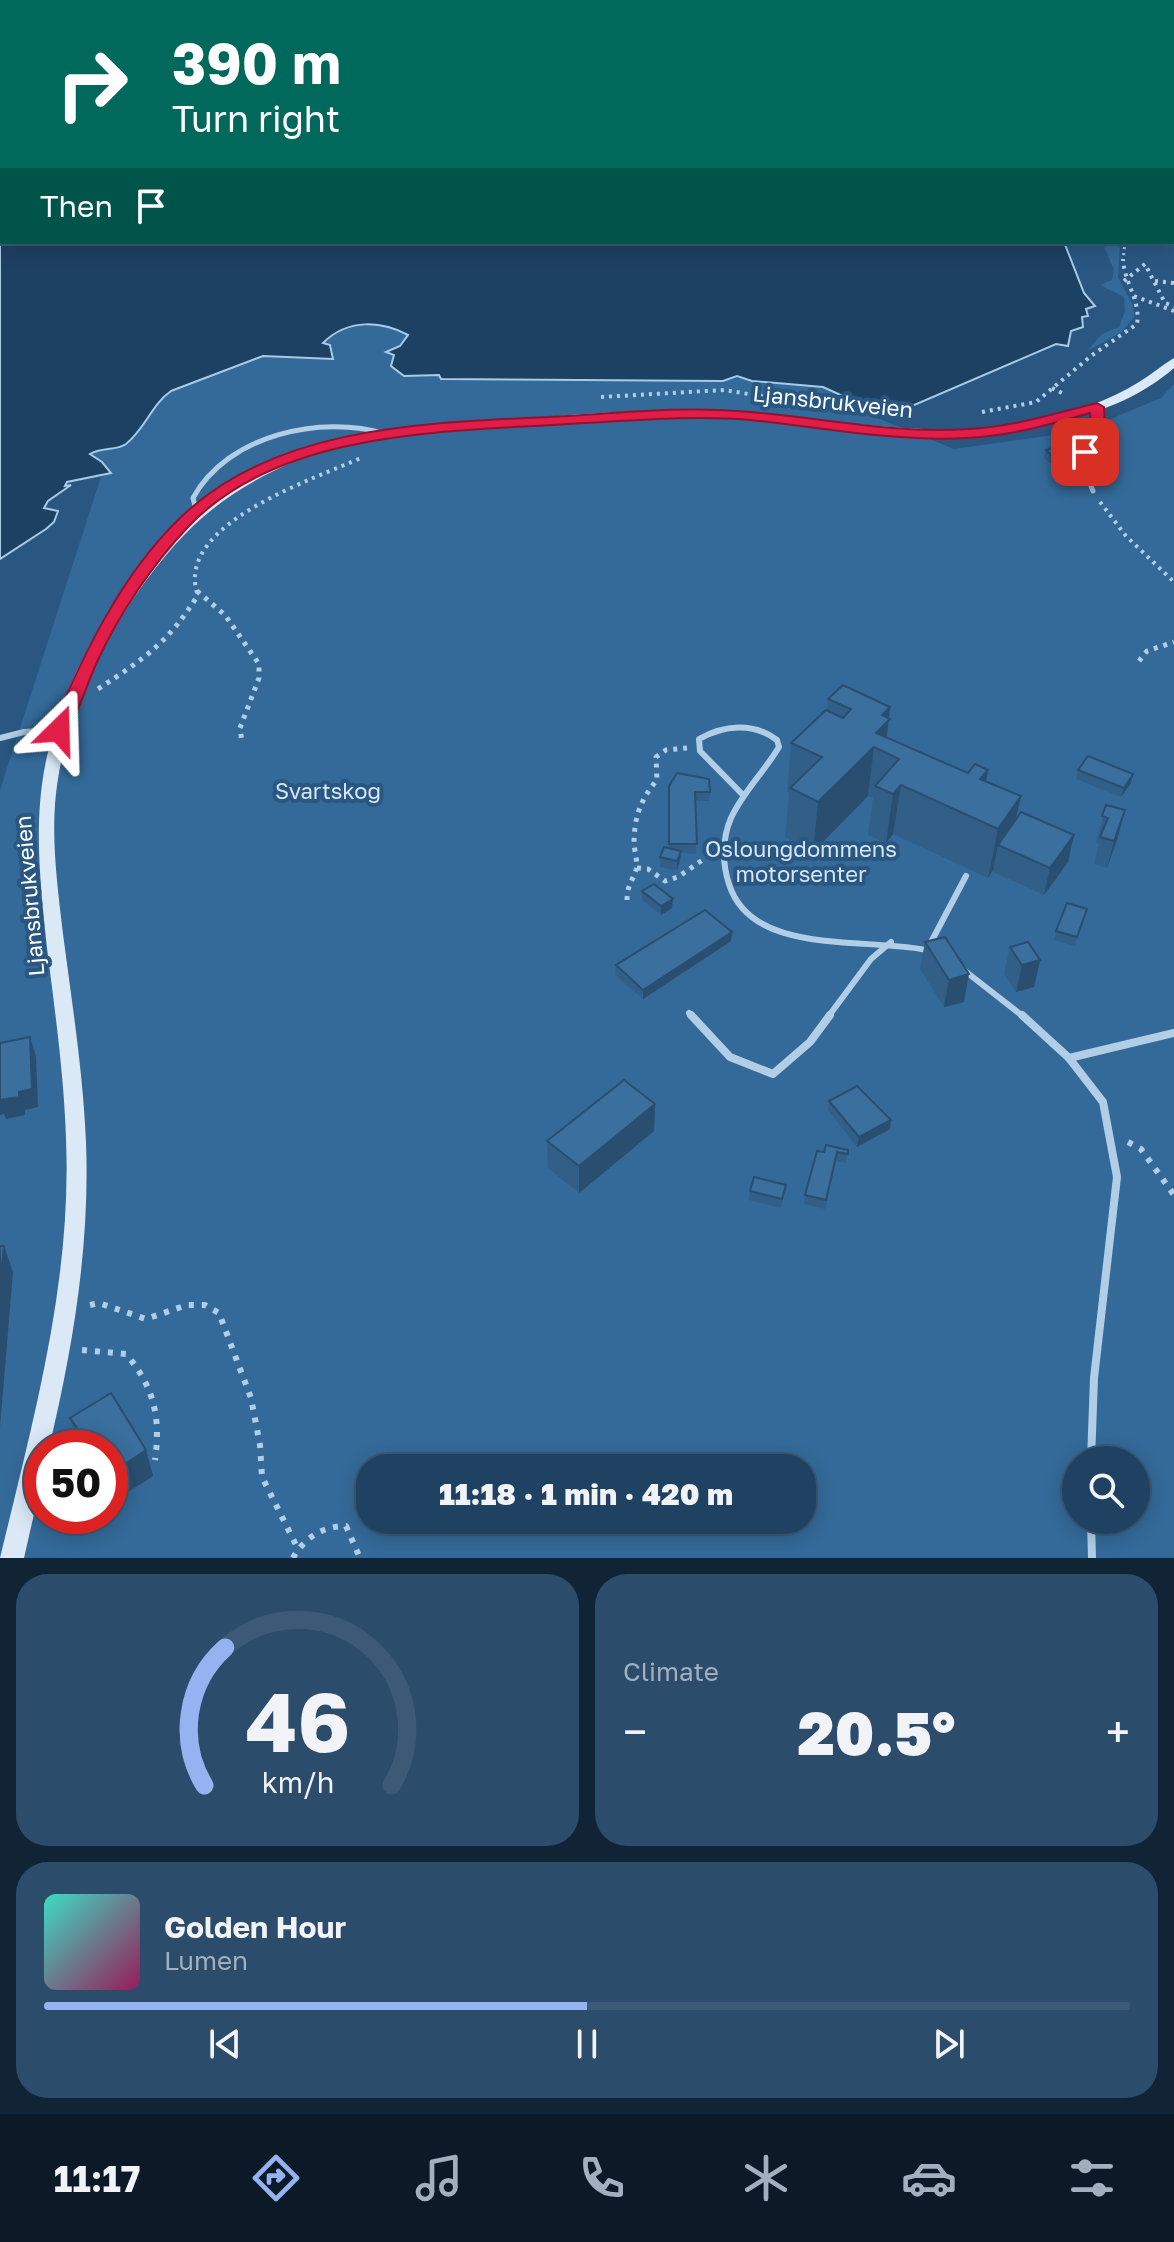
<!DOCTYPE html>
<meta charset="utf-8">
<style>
:root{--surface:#1f4162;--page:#2c4c6b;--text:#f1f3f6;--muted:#a1afbe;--line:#3c5a77;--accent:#95b2f1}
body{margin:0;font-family:"Golos Text",sans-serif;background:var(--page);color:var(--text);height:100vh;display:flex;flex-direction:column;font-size:30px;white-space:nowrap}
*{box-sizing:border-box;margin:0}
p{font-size:26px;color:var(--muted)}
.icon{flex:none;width:44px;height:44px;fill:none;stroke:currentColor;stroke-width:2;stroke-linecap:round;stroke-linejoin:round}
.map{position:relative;height:1558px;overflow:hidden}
.side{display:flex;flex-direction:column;gap:16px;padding:16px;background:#112436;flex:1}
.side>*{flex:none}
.top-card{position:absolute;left:0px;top:0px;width:1174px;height:244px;box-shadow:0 4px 20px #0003,0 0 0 2px var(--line);background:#00695c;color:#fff;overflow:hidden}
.buttons{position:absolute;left:1062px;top:1446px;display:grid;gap:16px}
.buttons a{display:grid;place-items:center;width:88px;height:88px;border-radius:50%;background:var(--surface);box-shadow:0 4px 20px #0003,0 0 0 2px var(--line);font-size:40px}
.speed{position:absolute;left:24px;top:1430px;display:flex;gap:16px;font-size:40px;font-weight:700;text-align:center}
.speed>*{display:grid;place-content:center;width:104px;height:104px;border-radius:50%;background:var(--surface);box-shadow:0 4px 20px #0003,0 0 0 2px var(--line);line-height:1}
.speed .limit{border:12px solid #d22;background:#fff;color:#111}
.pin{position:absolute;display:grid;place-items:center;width:68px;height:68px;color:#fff;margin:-34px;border-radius:16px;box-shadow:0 4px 12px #0006}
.me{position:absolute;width:88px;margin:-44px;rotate:22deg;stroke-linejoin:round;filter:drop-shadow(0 0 6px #0008)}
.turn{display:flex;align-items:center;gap:28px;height:168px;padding:0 40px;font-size:36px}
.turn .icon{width:104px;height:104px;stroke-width:2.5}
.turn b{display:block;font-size:56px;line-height:68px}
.then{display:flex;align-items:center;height:76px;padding:0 40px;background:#0003;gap:16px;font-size:30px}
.big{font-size:60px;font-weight:800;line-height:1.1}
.side .card{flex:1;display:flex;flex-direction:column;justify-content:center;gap:12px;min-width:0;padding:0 28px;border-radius:32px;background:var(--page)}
.side .dial{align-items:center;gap:0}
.dial svg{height:208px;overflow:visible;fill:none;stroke:var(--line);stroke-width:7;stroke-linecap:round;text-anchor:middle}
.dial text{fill:var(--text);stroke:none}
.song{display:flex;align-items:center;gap:24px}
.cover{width:96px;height:96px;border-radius:12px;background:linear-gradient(135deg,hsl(170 70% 55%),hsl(330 70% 35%))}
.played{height:8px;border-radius:4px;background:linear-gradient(90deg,var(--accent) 50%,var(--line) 50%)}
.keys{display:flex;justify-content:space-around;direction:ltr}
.heat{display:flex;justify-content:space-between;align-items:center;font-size:44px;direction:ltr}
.side .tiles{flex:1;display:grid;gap:16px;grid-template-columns:1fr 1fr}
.card:last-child{grid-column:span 2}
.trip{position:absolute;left:356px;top:1454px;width:460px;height:80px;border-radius:32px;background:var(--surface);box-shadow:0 4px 20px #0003,0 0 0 2px var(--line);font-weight:800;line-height:80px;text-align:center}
.tab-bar{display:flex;height:128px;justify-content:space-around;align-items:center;background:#0c1a27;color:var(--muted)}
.tab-bar .icon{width:56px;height:56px}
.tab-bar .on{color:var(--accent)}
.tab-bar b{font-size:36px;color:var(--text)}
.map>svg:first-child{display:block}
.green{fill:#346a99;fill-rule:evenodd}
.water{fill:#1d4163;stroke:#a7cae6;stroke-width:2}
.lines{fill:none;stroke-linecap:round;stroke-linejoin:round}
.path-far3{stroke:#b2cee6;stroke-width:3;stroke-dasharray:2 4;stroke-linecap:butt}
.path-far2{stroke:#b2cee6;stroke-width:4;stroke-dasharray:3 5;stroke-linecap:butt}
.path-far1{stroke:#b2cee6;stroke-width:5;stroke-dasharray:4 6;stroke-linecap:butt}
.path{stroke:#b2cee6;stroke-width:6;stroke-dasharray:5 8;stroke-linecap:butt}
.service-far2{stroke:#b2cee6;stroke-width:5}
.service-far1{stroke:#b2cee6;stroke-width:6}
.service{stroke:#b2cee6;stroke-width:8}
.secondary{fill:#dbe9f6;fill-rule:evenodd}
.wall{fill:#325f88}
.shaded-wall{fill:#294e6f}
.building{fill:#3a6f9e;stroke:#294e6f;stroke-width:2}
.route{fill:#e11d48;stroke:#92132f;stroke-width:2}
.labels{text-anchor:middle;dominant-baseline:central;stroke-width:8;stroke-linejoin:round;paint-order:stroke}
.street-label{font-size:22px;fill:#fff;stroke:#295782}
.park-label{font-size:22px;fill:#d5e6f5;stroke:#295782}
</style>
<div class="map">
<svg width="1174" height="1558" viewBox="0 0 1174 1558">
<rect width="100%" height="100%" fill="#295782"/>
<g class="green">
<path d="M964,0H1174V236L1172,2Z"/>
<path d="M1099,242H1120L1118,277L1133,306L1134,317L1122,332L1087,351L1102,334L1119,327L1125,311L1124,297L1100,285L1112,280L1114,270L1103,244Z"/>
<path d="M378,323L409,335L400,346L387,352L394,355L405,376L439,375L442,379L723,381L746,377L752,381L823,387L842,395L834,414L870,415L954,449L1082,431L1161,398L1174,384V1558H0V790L101,477L111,473L90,454C103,446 119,450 130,439C145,425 157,401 171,391L263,356L297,358L343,330L359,324ZM42,1448H110V1516H42ZM1076,1460H1136V1520H1076ZM370,1468H802V1520H370Z"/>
</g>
<path class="water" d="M0,0H947L950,2H2V242H1064L1084,293L1095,306L1086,309L1088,316L1082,317L1083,327L1071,331L1068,346L1056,344L905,409L854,401L823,387L752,381L737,376L723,381L441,379L439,375L404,376L391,366L394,355L386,352L400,346L408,335C382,321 348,318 323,343L330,345L333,359L263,356L171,391C152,404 145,429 126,444C116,451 101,447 90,454L102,462L111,473L67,482L65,486L71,485L48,501L44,508L58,511L54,522L46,529L0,559Z"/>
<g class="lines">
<g class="path-far3">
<path d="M970,0L974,2"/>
<path d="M1068,0L1080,2"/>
<path d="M1097,0L1105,2"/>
<path d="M1120,2L1129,0"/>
<path d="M1172,158L1174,155"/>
<path d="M1123,261L1125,242"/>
</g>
<g class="path-far2">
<path d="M1124,281L1145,264L1165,303L1174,306"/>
<path d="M1155,281L1174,283"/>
<path d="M1134,296L1174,311"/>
<path d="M1052,388L1062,393"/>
<path d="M795,392L800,403"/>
<path d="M601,397L724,390L797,402"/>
<path d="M839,399L893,411"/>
<path d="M982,412L1036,402L1091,356L1137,324C1141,301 1124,282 1123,259"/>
<path d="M1063,438L1070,448"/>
<path d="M1100,502L1126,536L1174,582"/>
<path d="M197,593C176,523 315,479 363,457"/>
</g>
<g class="path-far1">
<path d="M197,591L225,615L259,664V678L240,728L242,742"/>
<path d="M1139,661L1147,651L1174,642"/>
<path d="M98,689C145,658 168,643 198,595"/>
<path d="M637,868L648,869L665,881L678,877L711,854"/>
<path d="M627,900C627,886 632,882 636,870C638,863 635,852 634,845C634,818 640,800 657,780L656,757L666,750L687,748"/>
</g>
<g class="path">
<path d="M1128,1142L1141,1149L1174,1195"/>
<path d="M90,1305L99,1303L146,1319L187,1305H205L219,1313L251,1398L260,1445L262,1477L297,1547"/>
<path d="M82,1350L126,1354C154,1387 161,1417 155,1460"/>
<path d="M293,1558C304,1538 323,1526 346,1526L360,1558"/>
</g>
<g class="service-far2">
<path d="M1093,491L1081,461L1098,427L1097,407"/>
<path d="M196,510L193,498C227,435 321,414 386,434"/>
</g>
<g class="service-far1">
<path d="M0,738L24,732L59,730"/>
<path d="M744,796L700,751L699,739C724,725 753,722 777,740L779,747C764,772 743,792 731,818C722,839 722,863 729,884C752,958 869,936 931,951"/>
<path d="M929,946L966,876"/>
<path d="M965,971L1024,1017"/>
<path d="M689,1013L693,1017"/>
<path d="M828,1017L871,959L891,942"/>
</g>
<g class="service">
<path d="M691,1015L730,1057L773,1074L810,1042L830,1015"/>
<path d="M1022,1015L1069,1058L1103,1102L1117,1177L1094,1378L1091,1460"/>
<path d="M1069,1058L1174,1033"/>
<path d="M1091,1520L1092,1558"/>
</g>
<path class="secondary" d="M1174,358V368C1143,395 1106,410 1067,420C948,453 840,424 721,418C657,415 594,421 531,425C456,430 365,431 295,461C222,493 183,528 137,593C94,655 61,728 55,804C52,847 58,891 63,934C72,1003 83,1072 86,1142C90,1246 73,1347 49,1448H42V1479L24,1558H0C33,1420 72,1283 66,1139C64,1075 55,1012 47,948C40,881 32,814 49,748C62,693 90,640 122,595C145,563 167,531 197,506C289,429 418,425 531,418C602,413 673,407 744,412C842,420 942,442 1040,420C1074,412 1109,401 1139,382C1151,375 1162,365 1174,358Z"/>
</g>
<g class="wall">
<path d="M1172,168H1174V199L1172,198Z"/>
<path d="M1046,450L1060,461L1050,463L1044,458Z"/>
<path d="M828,699L890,707L887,738L968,773L988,770L986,781L1016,820L1068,862L1044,895L993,872V870L988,878L893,834L886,843L868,835L873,798L868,796L813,852L785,837L789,793L787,792L791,743L827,710Z"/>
<path d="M1078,770L1131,783L1121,797L1076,779Z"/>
<path d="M669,786L710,792L709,801H695L696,854L681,853L680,860L677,870L660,867V857L669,848Z"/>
<path d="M1106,805L1118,837L1107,868L1094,864L1099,844L1096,843Z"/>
<path d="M642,891L672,908L661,915L642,900Z"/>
<path d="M1087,909L1075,946L1054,940L1056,931Z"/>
<path d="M731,941L643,999L615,975L616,965Z"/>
<path d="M925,942L964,1002L944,1007L920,969Z"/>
<path d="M1010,947L1040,960L1034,987L1016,992L1004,974Z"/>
<path d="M829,1101L891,1120L890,1129L857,1147L828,1110Z"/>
<path d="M655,1104L654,1131L579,1193L548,1168L547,1141Z"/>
<path d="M848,1150L846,1163L836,1161L825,1209L804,1204L805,1195L824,1152Z"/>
<path d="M786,1185L781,1208L749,1200L750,1191Z"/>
<path d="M70,1418L146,1450L153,1476L117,1499L110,1489V1448H83L79,1443Z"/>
</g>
<g class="shaded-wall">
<path d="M1061,452L1060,461L1050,463L1051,455Z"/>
<path d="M890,707L885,752L874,747L868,796L813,852L818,802L876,733L882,715Z"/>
<path d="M988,770L979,819L980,779Z"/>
<path d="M1133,774L1131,783L1121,797L1124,788Z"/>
<path d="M901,785L893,834L886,843L893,794Z"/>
<path d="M1021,796L1010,845H998L993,870L988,878L998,829Z"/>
<path d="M1125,810L1118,837L1107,868L1114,841Z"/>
<path d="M1074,835L1068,862L1044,895L1050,868Z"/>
<path d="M681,851L680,860L677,870V861Z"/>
<path d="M673,899L672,908L661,915V906Z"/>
<path d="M732,932L731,941L643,999V990Z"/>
<path d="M1040,960L1034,987L1016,992L1022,965Z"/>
<path d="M969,974L964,1002L944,1007L949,980Z"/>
<path d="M30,1037L36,1056L38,1107L25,1110V1115L6,1119L4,1114L0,1115V1096Z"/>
<path d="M655,1104L654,1131L579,1193V1166Z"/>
<path d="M891,1120L890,1129L857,1147L859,1137Z"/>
<path d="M4,1246L13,1272L0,1427V1285Z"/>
<path d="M146,1450L153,1476L117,1499L110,1477V1474Z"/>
</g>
<g class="building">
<path d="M1172,168H1174V183L1172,182Z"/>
<path d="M1056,447L1061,452L1051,455L1046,450Z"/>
<path d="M843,685L890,707L882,715L890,719L876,733L968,773L975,764L988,770L980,779L1021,796L998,829L901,785L893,794L875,786L899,759L874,747L818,802L790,788L822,757L791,743L826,710L843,718L851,709L828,699Z"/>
<path d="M1088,756L1133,774L1124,788L1078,770Z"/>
<path d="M677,773L709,779L710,792H695L697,844H669V786Z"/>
<path d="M1106,805L1125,810L1114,841L1100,837L1108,818L1102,816Z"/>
<path d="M1021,812L1074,835L1050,868L998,845Z"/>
<path d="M664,847L681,851L677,861L660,857Z"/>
<path d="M654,884L673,899L661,906L642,891Z"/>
<path d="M1067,903L1087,909L1077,937L1056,931Z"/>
<path d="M705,910L732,932L643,990L616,965Z"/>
<path d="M945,937L969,974L949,980L925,942Z"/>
<path d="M1028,942L1040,960L1022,965L1010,947Z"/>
<path d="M30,1037L32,1089L19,1092V1097L0,1100V1043Z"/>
<path d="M624,1080L655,1104L579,1166L547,1141Z"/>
<path d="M857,1086L891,1120L859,1137L829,1101Z"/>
<path d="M826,1145L848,1150V1154L837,1152L826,1200L805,1195L817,1151L824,1152Z"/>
<path d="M754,1177L786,1185L782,1199L750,1191Z"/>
<path d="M0,1246H4L0,1285Z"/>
<path d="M111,1393L146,1450L110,1474V1448H91L70,1418Z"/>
</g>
<path class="route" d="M1097,403L1104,407L1105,427L1090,455L1085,456L1078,452L1091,427L1090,413C1049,425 1009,436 966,438C893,442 822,427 750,420C690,415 629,421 569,424C445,432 280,430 188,527C152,565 119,614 97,662C86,686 79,712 66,734H53L51,730C83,656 120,576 179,519C279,421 438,423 568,416C629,412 689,406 750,412C822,418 894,434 967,429C1012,427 1053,414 1097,403Z"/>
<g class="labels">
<g class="street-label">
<text transform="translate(833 401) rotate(6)">Ljansbrukveien</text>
<text transform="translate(29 896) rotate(-95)">Ljansbrukveien</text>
</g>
<g class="park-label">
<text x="328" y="790">Svartskog</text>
<text x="801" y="848">Osloungdommens<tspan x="801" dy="25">motorsenter</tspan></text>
</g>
</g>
</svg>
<div class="buttons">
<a><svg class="icon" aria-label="search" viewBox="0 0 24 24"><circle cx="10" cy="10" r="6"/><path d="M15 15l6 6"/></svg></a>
</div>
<div class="speed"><div class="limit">50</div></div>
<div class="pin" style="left:1085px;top:452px;background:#d93025"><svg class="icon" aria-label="arrive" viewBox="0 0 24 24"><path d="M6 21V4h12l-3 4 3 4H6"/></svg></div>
<svg class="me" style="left:59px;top:730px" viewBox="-20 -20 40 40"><path d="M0-17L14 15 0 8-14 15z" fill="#e11d48" stroke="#fff" stroke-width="4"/></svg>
<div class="trip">11:18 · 1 min · 420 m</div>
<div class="top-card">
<div class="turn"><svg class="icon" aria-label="right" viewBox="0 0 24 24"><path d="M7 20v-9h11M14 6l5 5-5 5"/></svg><div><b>390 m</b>Turn right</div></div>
<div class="then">Then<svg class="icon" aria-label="arrive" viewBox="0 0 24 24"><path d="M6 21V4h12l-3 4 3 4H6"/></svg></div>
</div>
</div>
<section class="side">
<div class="tiles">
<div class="card dial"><svg viewBox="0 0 100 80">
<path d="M14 69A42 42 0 1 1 86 69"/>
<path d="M14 69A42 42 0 0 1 22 16" stroke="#95b2f1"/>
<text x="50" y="56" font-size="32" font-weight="700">46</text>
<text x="50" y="72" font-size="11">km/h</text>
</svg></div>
<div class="card"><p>Climate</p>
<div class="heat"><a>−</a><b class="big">20.5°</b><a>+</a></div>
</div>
<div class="card">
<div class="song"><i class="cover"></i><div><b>Golden Hour</b><p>Lumen</p></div></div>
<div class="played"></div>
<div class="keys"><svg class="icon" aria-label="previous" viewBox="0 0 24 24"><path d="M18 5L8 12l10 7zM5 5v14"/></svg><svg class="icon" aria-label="pause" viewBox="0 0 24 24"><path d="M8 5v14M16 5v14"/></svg><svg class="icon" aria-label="next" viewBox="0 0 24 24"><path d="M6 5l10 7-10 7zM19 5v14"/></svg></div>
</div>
</div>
</section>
<nav class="tab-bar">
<b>11:17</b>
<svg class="icon on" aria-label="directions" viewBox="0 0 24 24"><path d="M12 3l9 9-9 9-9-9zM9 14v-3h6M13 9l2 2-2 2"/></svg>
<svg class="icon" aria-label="music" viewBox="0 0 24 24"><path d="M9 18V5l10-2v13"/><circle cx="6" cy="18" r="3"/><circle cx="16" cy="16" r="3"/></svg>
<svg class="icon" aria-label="phone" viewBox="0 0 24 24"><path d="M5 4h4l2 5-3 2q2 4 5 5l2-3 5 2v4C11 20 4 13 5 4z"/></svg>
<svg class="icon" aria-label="climate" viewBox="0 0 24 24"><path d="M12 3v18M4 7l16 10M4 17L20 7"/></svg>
<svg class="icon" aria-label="car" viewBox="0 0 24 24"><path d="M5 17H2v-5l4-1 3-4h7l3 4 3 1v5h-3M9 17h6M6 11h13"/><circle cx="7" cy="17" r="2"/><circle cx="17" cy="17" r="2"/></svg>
<svg class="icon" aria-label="filters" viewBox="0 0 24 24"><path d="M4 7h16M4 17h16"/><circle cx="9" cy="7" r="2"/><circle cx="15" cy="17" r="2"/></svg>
</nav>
